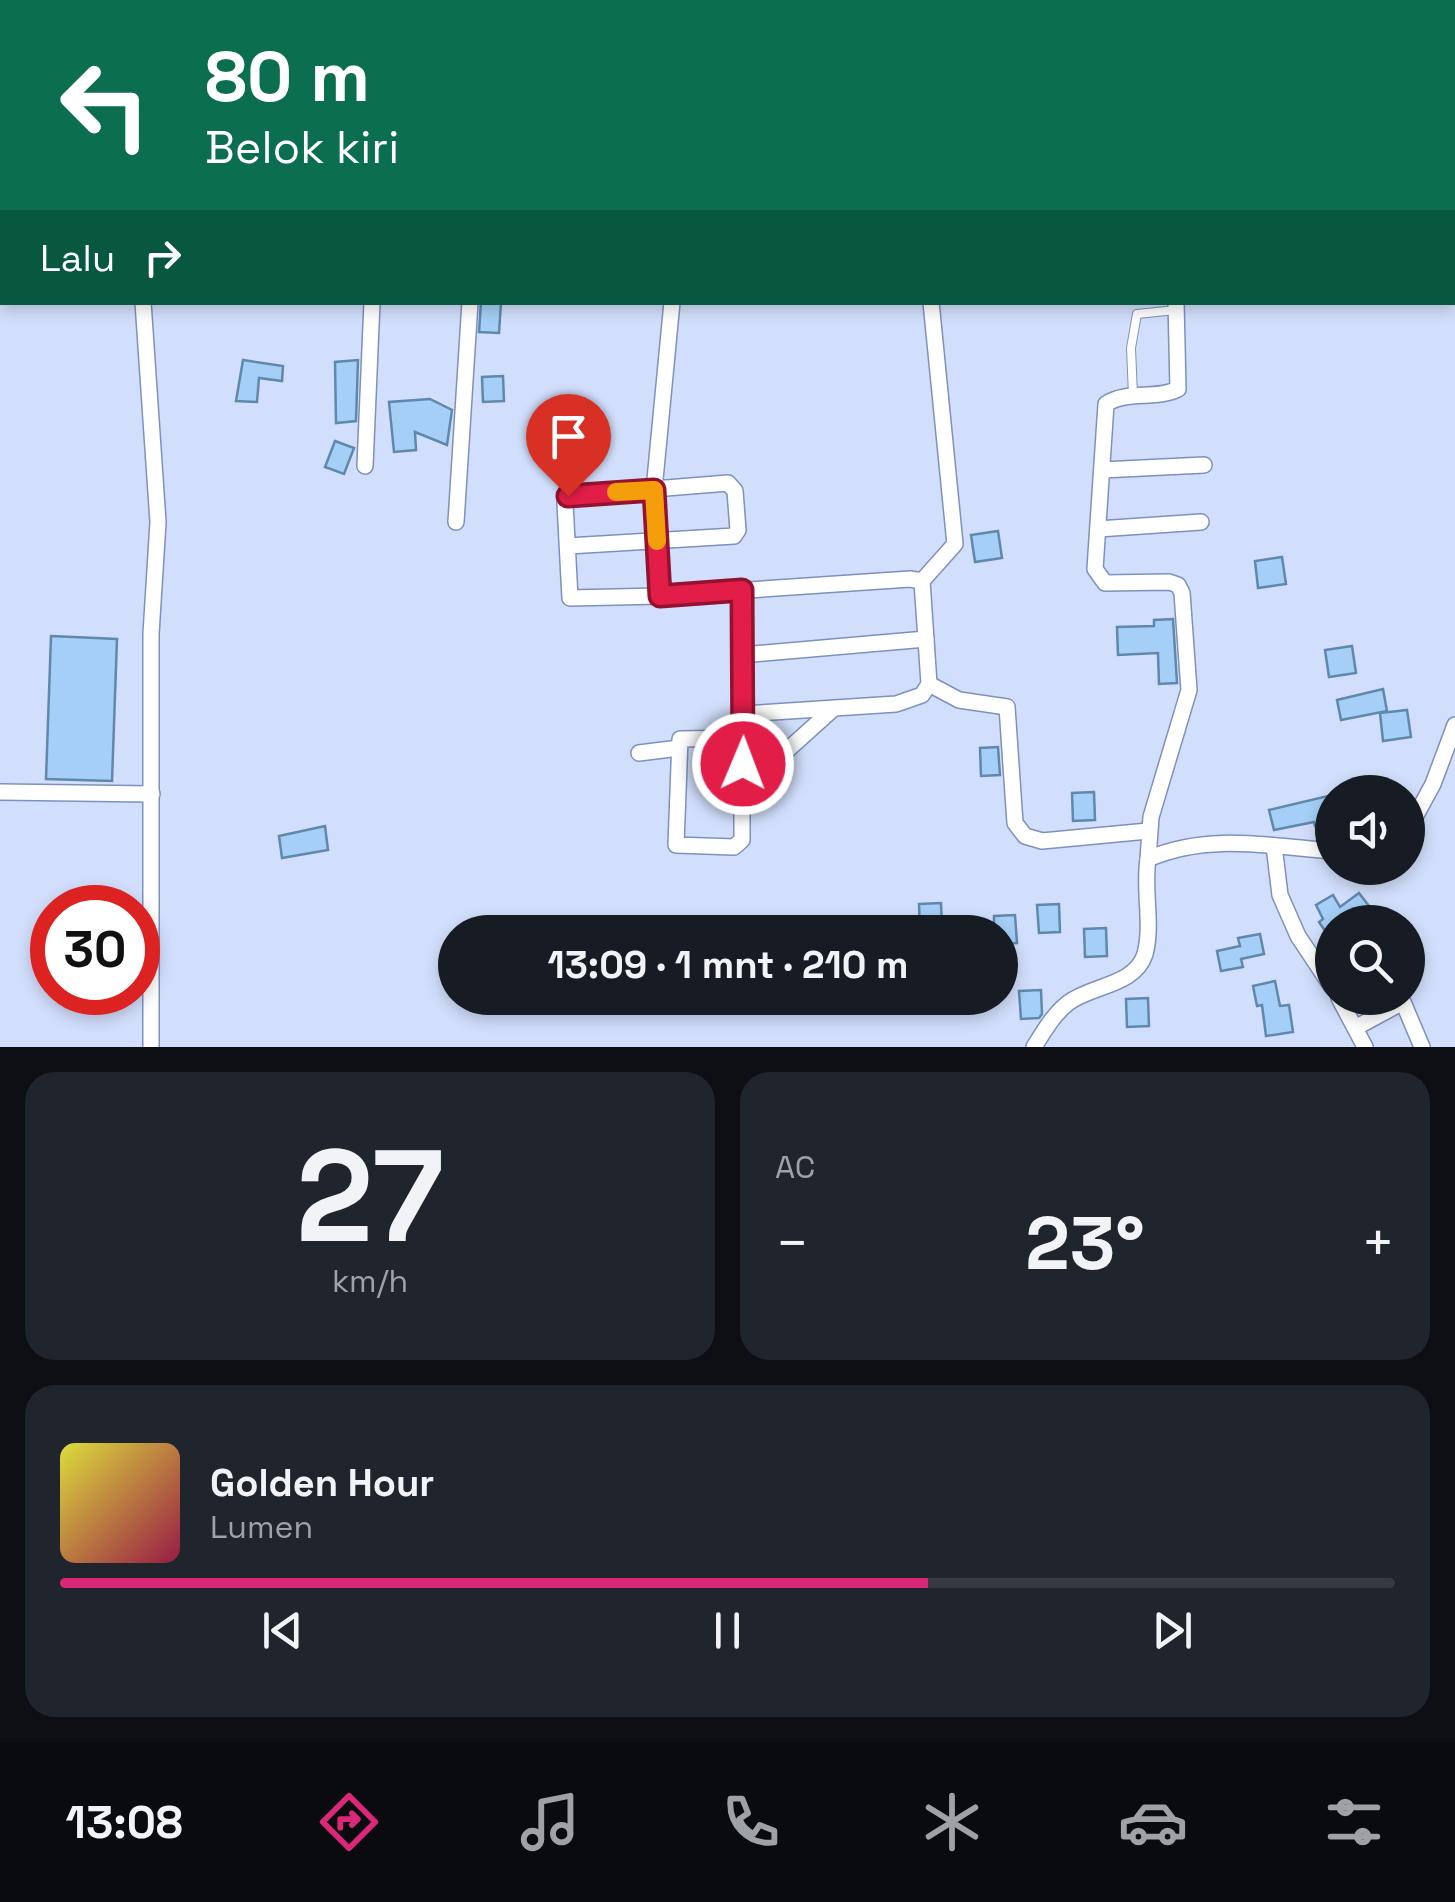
<!DOCTYPE html>
<html lang="id">
<meta charset="utf-8">
<style>
:root{--surface:#171b24;--page:#20242c;--text:#f1f3f6;--muted:#9ea1a6;--line:#363941;--accent:#db2777}
body{margin:0;font-family:"Space Grotesk",sans-serif;background:var(--page);color:var(--text);height:100vh;display:flex;flex-direction:column;font-size:38px;white-space:nowrap}
*{box-sizing:border-box;margin:0}
p{font-size:32px;color:var(--muted)}
.icon{flex:none;width:55px;height:55px;fill:none;stroke:currentColor;stroke-width:2;stroke-linecap:round;stroke-linejoin:round}
.map{position:relative;height:1047px;overflow:hidden}
.sheet{display:flex;flex-direction:column;gap:25px;padding:25px;background:#0d0f14;flex:1}
.sheet>*{flex:none}
.hud{position:absolute;left:0px;top:0px;width:1455px;height:305px;box-shadow:0 5px 15px #0003;background:#0b6e4f;color:#fff;overflow:hidden}
.tools{position:absolute;left:1315px;top:775px;display:grid;gap:20px}
.tools a{display:grid;place-items:center;width:110px;height:110px;border-radius:50%;background:var(--surface);box-shadow:0 5px 15px #0003;font-size:50px}
.speed{position:absolute;left:30px;top:885px;display:flex;gap:20px;font-size:50px;font-weight:700;text-align:center}
.speed>*{display:grid;place-content:center;width:130px;height:130px;border-radius:50%;background:var(--surface);box-shadow:0 5px 15px #0003;line-height:1}
.speed .limit{border:15px solid #d22;background:#fff;color:#111}
.pin{position:absolute;display:grid;place-items:center;width:85px;height:85px;color:#fff;margin:-102px -42px;border-radius:50% 50% 50% 0;rotate:-45deg;box-shadow:0 0 10px #0007}
.pin .icon{rotate:45deg}
.me{position:absolute;width:110px;margin:-55px;rotate:1deg;stroke-linejoin:round;filter:drop-shadow(0 0 8px #0008)}
.turn{display:flex;align-items:center;gap:35px;height:210px;padding:0 40px;font-size:45px}
.turn .icon{width:130px;height:130px;stroke-width:2.5}
.turn b{display:block;font-size:70px;line-height:85px}
.then{display:flex;align-items:center;height:95px;padding:0 40px;background:#0003;gap:20px;font-size:38px}
.big{font-size:75px;font-weight:800;line-height:1.1}
.sheet .widget{flex:1;display:flex;flex-direction:column;justify-content:center;gap:15px;min-width:0;padding:0 35px;border-radius:30px;background:var(--page)}
.sheet .dial{align-items:center;gap:0}
.dial b{font-size:130px;line-height:1}
.song{display:flex;align-items:center;gap:30px}
.cover{width:120px;height:120px;border-radius:15px;background:linear-gradient(135deg,hsl(60 70% 55%),hsl(340 70% 35%))}
.played{height:10px;border-radius:5px;background:linear-gradient(90deg,var(--accent) 65%,var(--line) 65%)}
.keys{display:flex;justify-content:space-around;direction:ltr}
.heat{display:flex;justify-content:space-between;align-items:center;font-size:55px;direction:ltr}
.sheet .tiles{flex:1;display:grid;gap:25px;grid-template-columns:1fr 1fr}
.widget:last-child{grid-column:span 2}
.trip{position:absolute;left:438px;top:915px;width:580px;height:100px;border-radius:50px;background:var(--surface);box-shadow:0 5px 15px #0003;font-weight:800;line-height:100px;text-align:center}
.dock{display:flex;height:160px;justify-content:space-around;align-items:center;background:#090b0e;color:var(--muted)}
.dock .icon{width:70px;height:70px}
.dock .active{color:var(--accent)}
.dock b{font-size:45px;color:var(--text)}
.map>svg:first-child{display:block}
.building{fill:#a5cff6;stroke:#6088ac;stroke-width:2.5}
.lines{fill:none;stroke-linecap:round;stroke-linejoin:round}
.service-casing{stroke:#7d91bd;stroke-width:10}
.minor-casing{stroke:#7d91bd;stroke-width:18}
.service{stroke:#fff;stroke-width:8}
.minor{stroke:#fff;stroke-width:15}
.route-casing{stroke:#92132f;stroke-width:25}
.route{stroke:#e11d48;stroke-width:18}
.slow{stroke:#f59e0b;stroke-width:18}
</style>
<div class="map">
<svg width="1455" height="1047" viewBox="0 0 1455 1047">
<rect width="100%" height="100%" fill="#d2dffc"/>
<g class="building">
<path d="M481,302H501L499,333L479,332Z"/>
<path d="M243,360L283,366L282,381L259,378L257,402L236,401Z"/>
<path d="M358,360L356,421L336,423L335,362Z"/>
<path d="M503,376L504,401L483,402L482,377Z"/>
<path d="M430,399L452,410L447,445L415,432L416,450L394,452L389,402Z"/>
<path d="M335,441L354,448L344,474L325,467Z"/>
<path d="M998,531L1002,558L975,562L971,535Z"/>
<path d="M1282,557L1286,584L1258,588L1255,561Z"/>
<path d="M1173,619L1177,683L1159,684L1158,653L1118,655L1117,627L1154,626V620Z"/>
<path d="M51,636L117,639L112,781L46,779Z"/>
<path d="M1352,646L1356,673L1329,677L1325,650Z"/>
<path d="M1383,689L1387,711L1341,720L1337,700Z"/>
<path d="M1407,710L1411,737L1383,741L1380,713Z"/>
<path d="M998,747L1000,775L981,776L980,748Z"/>
<path d="M1094,792L1095,820L1073,821L1072,793Z"/>
<path d="M1332,795V823L1315,826L1314,822L1274,830L1269,810Z"/>
<path d="M325,826L328,850L282,858L279,836Z"/>
<path d="M1359,893L1369,906L1364,910L1374,922H1332V941L1319,922L1323,919L1316,905L1333,895L1340,907Z"/>
<path d="M941,903L942,930L920,932L919,904Z"/>
<path d="M1059,904L1060,932L1039,933L1037,905Z"/>
<path d="M1015,915L1017,943L1000,944V932H994V916Z"/>
<path d="M1106,928L1107,956L1085,957L1084,929Z"/>
<path d="M1260,934L1264,954L1241,959L1243,967L1221,971L1217,951L1240,946L1238,938Z"/>
<path d="M1275,981L1280,1006L1289,1005L1293,1032L1266,1036L1262,1005L1257,1006L1253,986Z"/>
<path d="M1041,990L1042,1014L1039,1018L1021,1019L1019,991Z"/>
<path d="M1148,998L1149,1026L1127,1027L1126,999Z"/>
</g>
<g class="lines">
<g class="service-casing">
<path id="service" d="M1133,395L1131,348L1137,314L1176,310"/>
</g>
<g class="minor-casing">
<g id="minor">
<path d="M142,0V2"/>
<path d="M493,2V0"/>
<path d="M641,2V0"/>
<path d="M915,2L916,0"/>
<path d="M1452,52H1455"/>
<path d="M143,302L158,522L151,634V1047"/>
<path d="M931,302L955,544L922,581L929,684L959,700L1007,707L1015,823L1025,836L1042,841L1148,831"/>
<path d="M365,466L372,302"/>
<path d="M1102,470L1204,465"/>
<path d="M456,522L470,302"/>
<path d="M1098,529L1201,522"/>
<path d="M568,546L734,536L738,530L735,491L728,483L567,496L565,503L570,598L660,596L910,579L922,581"/>
<path d="M742,590V840L734,847L676,845L680,739L743,738"/>
<path d="M660,596L654,490L672,302"/>
<path d="M742,655L926,639"/>
<path d="M744,714L896,704L922,695L929,684"/>
<path d="M639,753L679,748"/>
<path d="M743,790L833,709"/>
<path d="M0,792L152,794"/>
<path d="M1408,830L1433,784L1455,725"/>
<path d="M1274,846L1280,895L1298,936L1332,987"/>
<path d="M1148,859L1151,817L1189,690L1182,593L1178,585L1169,582L1105,583L1095,569L1106,404C1126,390 1156,400 1178,389L1176,302"/>
<path d="M1339,998L1365,1047"/>
<path d="M1355,1028L1403,1002L1422,1047"/>
<path d="M1034,1047C1044,1031 1053,1015 1068,1003C1091,985 1135,986 1145,954C1153,924 1143,890 1148,859C1207,833 1270,846 1332,851"/>
</g>
</g>
<use href="#service" class="service"/>
<use href="#minor" class="minor"/>
</g>
<g class="lines">
<g class="route-casing">
<path id="route" d="M568,496L654,490L660,596L742,590L743,764"/>
</g>
<use href="#route" class="route"/>
<path class="slow" d="M616,492L654,490L657,541"/>
</g>
</svg>
<div class="tools">
<a><svg class="icon" aria-label="sound" viewBox="0 0 24 24"><path d="M4 9h4l5-4v14l-5-4H4zM17 9q2 3 0 6"/></svg></a>
<a><svg class="icon" aria-label="search" viewBox="0 0 24 24"><circle cx="10" cy="10" r="6"/><path d="M15 15l6 6"/></svg></a>
</div>
<div class="speed"><div class="limit">30</div></div>
<div class="pin" style="left:568px;top:496px;background:#d93025"><svg class="icon" aria-label="arrive" viewBox="0 0 24 24"><path d="M6 21V4h12l-3 4 3 4H6"/></svg></div>
<svg class="me" style="left:743px;top:764px" viewBox="-20 -20 40 40"><circle r="17" fill="#e11d48" stroke="#fff" stroke-width="3"/><path d="M0-11L8 9 0 5-8 9z" fill="#fff"/></svg>
<div class="trip">13:09 · 1 mnt · 210 m</div>
<div class="hud">
<div class="turn"><svg class="icon" aria-label="left" viewBox="0 0 24 24"><path d="M17 20v-9H6M10 6l-5 5 5 5"/></svg><div><b>80 m</b>Belok kiri</div></div>
<div class="then">Lalu<svg class="icon" aria-label="right" viewBox="0 0 24 24"><path d="M7 20v-9h11M14 6l5 5-5 5"/></svg></div>
</div>
</div>
<section class="sheet">
<div class="tiles">
<div class="widget dial"><b>27</b><p>km/h</p></div>
<div class="widget"><p>AC</p>
<div class="heat"><a>−</a><b class="big">23°</b><a>+</a></div>
</div>
<div class="widget">
<div class="song"><i class="cover"></i><div><b>Golden Hour</b><p>Lumen</p></div></div>
<div class="played"></div>
<div class="keys"><svg class="icon" aria-label="previous" viewBox="0 0 24 24"><path d="M18 5L8 12l10 7zM5 5v14"/></svg><svg class="icon" aria-label="pause" viewBox="0 0 24 24"><path d="M8 5v14M16 5v14"/></svg><svg class="icon" aria-label="next" viewBox="0 0 24 24"><path d="M6 5l10 7-10 7zM19 5v14"/></svg></div>
</div>
</div>
</section>
<nav class="dock">
<b>13:08</b>
<svg class="icon active" aria-label="directions" viewBox="0 0 24 24"><path d="M12 3l9 9-9 9-9-9zM9 14v-3h6M13 9l2 2-2 2"/></svg>
<svg class="icon" aria-label="music" viewBox="0 0 24 24"><path d="M9 18V5l10-2v13"/><circle cx="6" cy="18" r="3"/><circle cx="16" cy="16" r="3"/></svg>
<svg class="icon" aria-label="phone" viewBox="0 0 24 24"><path d="M5 4h4l2 5-3 2q2 4 5 5l2-3 5 2v4C11 20 4 13 5 4z"/></svg>
<svg class="icon" aria-label="climate" viewBox="0 0 24 24"><path d="M12 3v18M4 7l16 10M4 17L20 7"/></svg>
<svg class="icon" aria-label="car" viewBox="0 0 24 24"><path d="M5 17H2v-5l4-1 3-4h7l3 4 3 1v5h-3M9 17h6M6 11h13"/><circle cx="7" cy="17" r="2"/><circle cx="17" cy="17" r="2"/></svg>
<svg class="icon" aria-label="filters" viewBox="0 0 24 24"><path d="M4 7h16M4 17h16"/><circle cx="9" cy="7" r="2"/><circle cx="15" cy="17" r="2"/></svg>
</nav>
